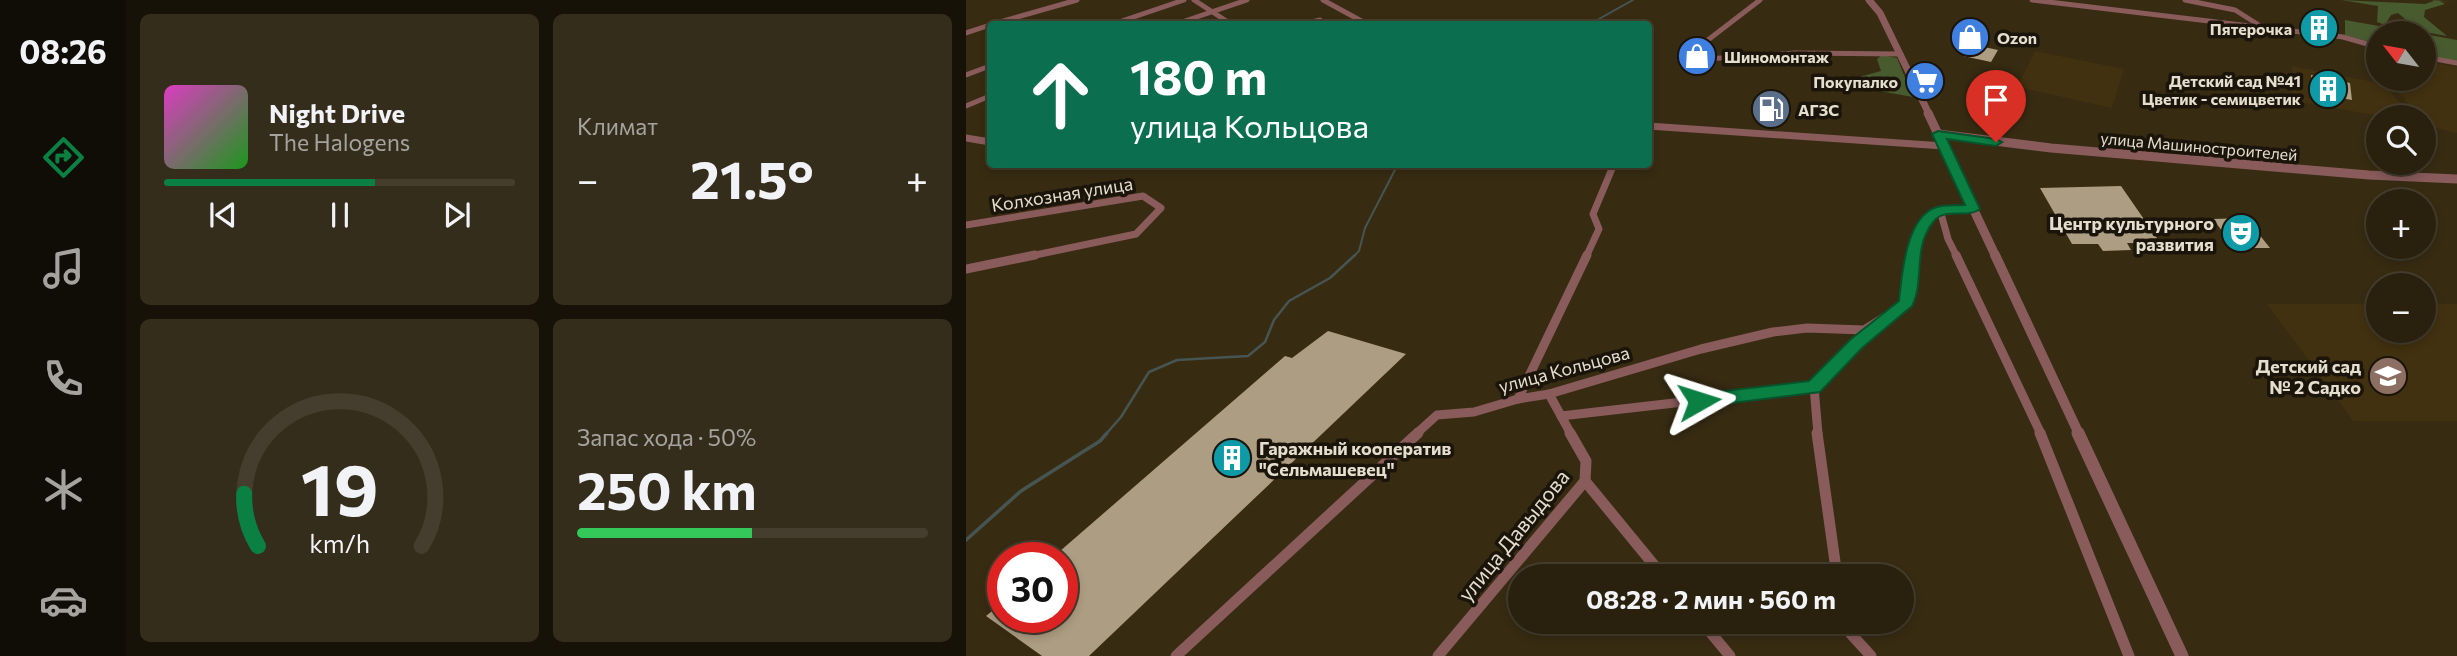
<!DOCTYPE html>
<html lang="ru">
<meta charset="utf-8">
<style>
:root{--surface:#29200e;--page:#352d1c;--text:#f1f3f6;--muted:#a5a39e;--line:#453e2e;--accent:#0b8043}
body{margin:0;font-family:Commissioner,sans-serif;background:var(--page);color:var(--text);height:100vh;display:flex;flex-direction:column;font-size:26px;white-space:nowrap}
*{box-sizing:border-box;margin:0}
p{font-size:23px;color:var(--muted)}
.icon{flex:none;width:38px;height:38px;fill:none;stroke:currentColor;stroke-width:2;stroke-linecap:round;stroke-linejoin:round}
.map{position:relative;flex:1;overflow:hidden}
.drawer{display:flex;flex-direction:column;gap:14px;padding:14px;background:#171208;width:840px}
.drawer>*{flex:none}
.hud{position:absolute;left:21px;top:21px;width:665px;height:147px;border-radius:7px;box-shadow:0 4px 10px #0003,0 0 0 2px var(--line);background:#0b6e4f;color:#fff;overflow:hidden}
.needle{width:46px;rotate:301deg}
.tools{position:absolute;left:1400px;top:21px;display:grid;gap:14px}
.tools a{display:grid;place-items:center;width:70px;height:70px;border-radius:50%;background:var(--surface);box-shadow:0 4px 10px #0003,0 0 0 2px var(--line);font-size:35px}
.speed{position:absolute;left:21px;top:542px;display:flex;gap:14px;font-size:35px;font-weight:700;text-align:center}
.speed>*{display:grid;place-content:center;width:91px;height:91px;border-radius:50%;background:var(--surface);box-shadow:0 4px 10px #0003,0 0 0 2px var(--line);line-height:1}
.speed .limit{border:10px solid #d22;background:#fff;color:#111}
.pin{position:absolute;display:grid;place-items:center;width:60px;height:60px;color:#fff;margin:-72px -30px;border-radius:50% 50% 50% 0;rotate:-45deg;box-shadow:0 0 7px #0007}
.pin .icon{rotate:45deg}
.me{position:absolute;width:77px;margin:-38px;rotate:84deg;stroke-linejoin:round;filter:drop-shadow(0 0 5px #0008)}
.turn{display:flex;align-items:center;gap:24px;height:147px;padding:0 28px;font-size:32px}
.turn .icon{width:91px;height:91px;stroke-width:2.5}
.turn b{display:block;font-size:49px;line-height:60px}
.big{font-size:52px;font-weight:700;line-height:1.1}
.drawer .tile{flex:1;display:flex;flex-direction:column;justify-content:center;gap:10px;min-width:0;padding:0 24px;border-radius:10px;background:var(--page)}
.drawer .dial{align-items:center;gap:0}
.dial svg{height:182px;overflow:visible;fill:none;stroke:var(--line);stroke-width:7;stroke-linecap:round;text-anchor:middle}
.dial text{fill:var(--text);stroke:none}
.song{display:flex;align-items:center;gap:21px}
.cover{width:84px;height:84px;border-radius:10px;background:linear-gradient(135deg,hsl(310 70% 55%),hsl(120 70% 35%))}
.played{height:7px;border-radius:4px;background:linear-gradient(90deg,var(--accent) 60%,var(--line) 60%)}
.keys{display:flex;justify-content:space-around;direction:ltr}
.heat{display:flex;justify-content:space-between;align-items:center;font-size:38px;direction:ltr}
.charge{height:10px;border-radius:5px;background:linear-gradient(90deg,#34c759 50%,var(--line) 0)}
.drawer .tiles{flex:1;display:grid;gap:14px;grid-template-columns:repeat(2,1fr)}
.trip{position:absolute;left:542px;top:564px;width:406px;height:70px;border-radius:35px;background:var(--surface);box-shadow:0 4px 10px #0003,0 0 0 2px var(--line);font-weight:700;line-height:70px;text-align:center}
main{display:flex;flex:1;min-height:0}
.tabs{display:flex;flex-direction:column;width:126px;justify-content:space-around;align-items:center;background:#100d06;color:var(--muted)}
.tabs .icon{width:49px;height:49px}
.tabs .current{color:var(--accent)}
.tabs b{font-size:32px;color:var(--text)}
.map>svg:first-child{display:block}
.built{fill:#413110}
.green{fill:#485b2f}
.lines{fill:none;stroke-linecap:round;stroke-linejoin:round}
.stream-far2{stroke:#475552;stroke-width:2}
.stream-far1{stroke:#475552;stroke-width:2.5}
.stream{stroke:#475552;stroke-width:3.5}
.building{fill:#ad9d82}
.minor-far3{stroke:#895b5b;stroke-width:5}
.minor-far2{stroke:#895b5b;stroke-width:7}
.minor-far1{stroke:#895b5b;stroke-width:9}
.minor{stroke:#895b5b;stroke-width:11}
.tertiary-far3{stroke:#895b5b;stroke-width:7}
.tertiary-far2{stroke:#895b5b;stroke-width:9}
.tertiary-far1{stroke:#895b5b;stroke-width:10}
.tertiary{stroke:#895b5b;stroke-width:13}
.route{fill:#0b8043;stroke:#07532c;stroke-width:2}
.labels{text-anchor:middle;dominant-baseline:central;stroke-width:7;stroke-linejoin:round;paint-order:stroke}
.far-poi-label{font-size:16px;font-weight:bold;fill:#e5ddce;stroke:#1a140a;text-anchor:end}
.far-street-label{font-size:16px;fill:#e5ddce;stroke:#1a140a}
.street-label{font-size:18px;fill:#e5ddce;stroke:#1a140a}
.poi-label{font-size:18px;font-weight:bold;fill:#e5ddce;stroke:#1a140a;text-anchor:end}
.near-street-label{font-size:21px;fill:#e5ddce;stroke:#1a140a}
</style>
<main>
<nav class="tabs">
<b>08:26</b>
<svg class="icon current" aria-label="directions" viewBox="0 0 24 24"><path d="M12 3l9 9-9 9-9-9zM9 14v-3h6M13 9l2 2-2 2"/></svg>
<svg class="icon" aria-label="music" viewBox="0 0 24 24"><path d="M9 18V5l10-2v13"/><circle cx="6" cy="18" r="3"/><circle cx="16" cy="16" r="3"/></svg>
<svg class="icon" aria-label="phone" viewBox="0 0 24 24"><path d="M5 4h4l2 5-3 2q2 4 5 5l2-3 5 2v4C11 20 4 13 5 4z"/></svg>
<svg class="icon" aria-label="climate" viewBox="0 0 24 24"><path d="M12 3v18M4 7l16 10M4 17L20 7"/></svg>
<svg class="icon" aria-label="car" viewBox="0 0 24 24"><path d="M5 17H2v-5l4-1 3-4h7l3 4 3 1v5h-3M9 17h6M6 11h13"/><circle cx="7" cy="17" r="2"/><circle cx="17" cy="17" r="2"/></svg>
</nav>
<section class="drawer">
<div class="tiles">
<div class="tile">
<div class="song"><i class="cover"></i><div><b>Night Drive</b><p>The Halogens</p></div></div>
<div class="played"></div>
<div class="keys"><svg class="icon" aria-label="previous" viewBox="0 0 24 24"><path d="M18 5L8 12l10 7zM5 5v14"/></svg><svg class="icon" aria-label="pause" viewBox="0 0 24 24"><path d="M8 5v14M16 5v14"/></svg><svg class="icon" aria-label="next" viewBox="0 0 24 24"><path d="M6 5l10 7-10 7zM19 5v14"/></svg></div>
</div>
<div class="tile"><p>Климат</p>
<div class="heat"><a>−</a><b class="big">21.5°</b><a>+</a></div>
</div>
<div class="tile dial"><svg viewBox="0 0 100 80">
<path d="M14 69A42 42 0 1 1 86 69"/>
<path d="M14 69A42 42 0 0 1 8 46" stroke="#0b8043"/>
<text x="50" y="56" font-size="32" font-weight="700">19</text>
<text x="50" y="72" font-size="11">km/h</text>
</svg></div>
<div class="tile"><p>Запас хода · 50%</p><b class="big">250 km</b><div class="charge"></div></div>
</div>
</section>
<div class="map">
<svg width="1491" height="656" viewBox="0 0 1491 656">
<rect width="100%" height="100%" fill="#372b12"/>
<g class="built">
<path d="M1069,51L1158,69L1146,108L1051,87Z"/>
<path d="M1458,61L1491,67V133L1462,126L1458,117H1454L1423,81L1458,79Z"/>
<path d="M1326,66L1418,84L1446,117H1418L1324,100Z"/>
<path d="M1301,304H1412V331H1458V304H1491V421H1387Z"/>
</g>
<g class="green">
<path d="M1375,0L1459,4L1468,1L1466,0L1491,2L1474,1L1479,4L1459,10L1458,17L1481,36L1453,31L1432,13L1425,15L1419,25L1411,22L1412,6Z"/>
<path d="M1379,20L1452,33H1412V44L1379,35Z"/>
<path d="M1458,34L1491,40V61L1458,55Z"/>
<path d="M916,55L931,58L947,97L897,88L893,77L915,71L911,59Z"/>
</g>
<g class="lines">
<g class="stream-far2">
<path d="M624,24L667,0"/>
<path d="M387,257L393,251L399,228L432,164"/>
</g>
<path class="stream-far1" d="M140,434L155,417L183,372L211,360L282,356L299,342L308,320L323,301L364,278L389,255"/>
<path class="stream" d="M0,540L55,491L134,441L141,433"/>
</g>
<g class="building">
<path d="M1008,39L1022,42L1018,47L1032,50L1025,62L997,56Z"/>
<path d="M948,69H958L973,94H961Z"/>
<path d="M1345,75L1384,83L1386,100L1346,93Z"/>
<path d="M1155,186L1191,238L1174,239L1177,243H1161L1165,250L1137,251L1132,244H1106L1074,188Z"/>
<path d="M1280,218L1304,248H1269L1247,219Z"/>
<path d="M362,331L440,354L123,656H76L20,616L37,602V618H96V558H86L319,356L326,358Z"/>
</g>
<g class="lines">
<g class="minor-far3">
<path d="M228,0L265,24"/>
<path d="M357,0L401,24"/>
<path d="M794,0L738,43L740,59L829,53L935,54"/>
<path d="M1066,0L1377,37L1412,47"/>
<path d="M1219,0L1269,10L1296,27"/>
<path d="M27,24L111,0"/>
<path d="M147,24L218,0"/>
<path d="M210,24L281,0"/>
<path d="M337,24L354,20"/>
<path d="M0,33L24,25"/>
<path d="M1458,57L1491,63"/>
<path d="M0,75L24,66"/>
<path d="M0,106L24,96"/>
</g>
<g class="minor-far2">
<path d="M682,126L978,146"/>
<path d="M0,138L24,142"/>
<path d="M974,210L982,239L991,257"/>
<path d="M0,225L177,196L195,208L170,234L60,257"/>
<path d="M620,257L633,229L627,214L648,164"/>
<path d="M947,257C955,214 967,208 1008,209"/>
</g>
<g class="minor-far1">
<path d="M990,255L1075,434"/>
<path d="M0,269L69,255"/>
<path d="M848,387L852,434"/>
<path d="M583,394L605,434"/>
<path d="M552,399L621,255"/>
<path d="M595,416L848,387L913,326"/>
<path d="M450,434L471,415L508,412L552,399L583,394L735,349L807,332L841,328L898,330L941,303L947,255"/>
</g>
<g class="minor">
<path d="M851,433L871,576"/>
<path d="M1074,433L1163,656"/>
<path d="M619,481L697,576"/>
<path d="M735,621L764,656"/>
<path d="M882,621L885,634L905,656"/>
<path d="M210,656L452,433"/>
<path d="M472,656L619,481L620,461L604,433"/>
</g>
<path class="tertiary-far3" d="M903,0L914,13L963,114"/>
<g class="tertiary-far2">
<path d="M962,113L1030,257"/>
<path d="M972,134L1085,148L1403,175L1491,179"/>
</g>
<path class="tertiary-far1" d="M1029,255L1113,434"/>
<path class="tertiary" d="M1112,433L1216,656"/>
</g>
<path class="route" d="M972,131L1030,139L1036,142L1030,146L981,139L1014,209C1002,219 979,207 968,221C946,247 959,281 946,306L896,348L854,392L733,407L727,405L725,401L727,396L733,394L843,381L885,339L933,301C936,274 940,216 971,207C980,204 990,206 999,205L966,134Z"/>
<defs>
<g id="building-disc" transform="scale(2.0125)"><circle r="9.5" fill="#0f9aa8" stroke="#1a140a"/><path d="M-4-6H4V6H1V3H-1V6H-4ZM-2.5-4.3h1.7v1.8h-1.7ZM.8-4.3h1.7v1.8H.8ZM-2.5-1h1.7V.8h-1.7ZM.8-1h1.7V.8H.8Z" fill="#fff"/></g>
<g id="shop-disc" transform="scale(2.0125)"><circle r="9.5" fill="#3f7fe0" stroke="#1a140a"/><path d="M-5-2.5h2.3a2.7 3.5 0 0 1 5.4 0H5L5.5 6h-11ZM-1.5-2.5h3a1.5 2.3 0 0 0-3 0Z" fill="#fff"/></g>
<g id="supermarket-disc" transform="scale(2.0125)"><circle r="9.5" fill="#3f7fe0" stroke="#1a140a"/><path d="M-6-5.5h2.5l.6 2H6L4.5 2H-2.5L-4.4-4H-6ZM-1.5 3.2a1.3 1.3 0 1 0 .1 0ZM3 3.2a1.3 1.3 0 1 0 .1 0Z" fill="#fff"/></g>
<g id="fuel-disc" transform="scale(2.0125)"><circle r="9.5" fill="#5c6f8a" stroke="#1a140a"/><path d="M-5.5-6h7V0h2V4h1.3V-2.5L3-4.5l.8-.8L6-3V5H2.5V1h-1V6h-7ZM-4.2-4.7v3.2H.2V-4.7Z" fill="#fff"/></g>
<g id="theatre-disc" transform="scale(2.0125)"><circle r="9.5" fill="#0f9aa8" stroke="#1a140a"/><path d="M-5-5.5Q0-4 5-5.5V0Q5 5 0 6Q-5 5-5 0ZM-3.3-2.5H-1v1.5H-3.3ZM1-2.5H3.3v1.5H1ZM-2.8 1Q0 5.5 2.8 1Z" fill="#fff"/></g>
<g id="school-disc" transform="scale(2.0125)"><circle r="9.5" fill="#8d6e63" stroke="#1a140a"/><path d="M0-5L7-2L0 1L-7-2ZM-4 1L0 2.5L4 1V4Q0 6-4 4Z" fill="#fff"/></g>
</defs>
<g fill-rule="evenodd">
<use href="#building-disc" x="1353" y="28"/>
<use href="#shop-disc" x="1004" y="37"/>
<use href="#shop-disc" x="731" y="56"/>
<use href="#supermarket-disc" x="959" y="81"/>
<use href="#building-disc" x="1362" y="89"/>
<use href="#fuel-disc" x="805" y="109"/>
<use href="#theatre-disc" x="1275" y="233"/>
<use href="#school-disc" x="1422" y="376"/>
<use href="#building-disc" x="266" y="458"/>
</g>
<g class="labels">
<g class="far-poi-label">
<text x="1326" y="28">Пятерочка</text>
<text x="1031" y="37" text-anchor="start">Ozon</text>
<text x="758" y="56" text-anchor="start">Шиномонтаж</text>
<text x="1335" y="80">Детский сад №41<tspan x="1335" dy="18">Цветик - семицветик</tspan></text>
<text x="932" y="81">Покупалко</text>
<text x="832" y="109" text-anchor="start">АГЗС</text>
</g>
<g class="far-street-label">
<text transform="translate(1233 146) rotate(5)">улица Машиностроителей</text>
</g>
<g class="street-label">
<text transform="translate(96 194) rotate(-9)">Колхозная улица</text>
<text transform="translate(598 369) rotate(-15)">улица Кольцова</text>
</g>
<g class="poi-label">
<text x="1248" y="223">Центр культурного<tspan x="1248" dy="21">развития</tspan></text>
<text x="1395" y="366">Детский сад<tspan x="1395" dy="21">№ 2 Садко</tspan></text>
<text x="293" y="448" text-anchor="start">Гаражный кооператив<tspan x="293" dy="21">"Сельмашевец"</tspan></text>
</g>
<g class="near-street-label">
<text transform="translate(547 535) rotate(-51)">улица Давыдова</text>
</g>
</g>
</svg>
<div class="tools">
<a><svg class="needle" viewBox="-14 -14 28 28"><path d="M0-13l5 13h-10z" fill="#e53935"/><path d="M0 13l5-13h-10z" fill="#a5a39e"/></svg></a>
<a><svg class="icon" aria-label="search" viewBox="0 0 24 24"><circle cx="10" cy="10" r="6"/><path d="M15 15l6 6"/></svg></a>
<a>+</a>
<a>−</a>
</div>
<div class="speed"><div class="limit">30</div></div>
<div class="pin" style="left:1030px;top:142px;background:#d93025"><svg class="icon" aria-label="arrive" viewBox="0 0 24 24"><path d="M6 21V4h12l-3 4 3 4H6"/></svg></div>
<svg class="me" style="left:733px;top:401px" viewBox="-20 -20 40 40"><path d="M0-17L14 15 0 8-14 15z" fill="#0b8043" stroke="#fff" stroke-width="4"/></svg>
<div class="trip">08:28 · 2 мин · 560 m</div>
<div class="hud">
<div class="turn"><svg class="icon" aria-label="ahead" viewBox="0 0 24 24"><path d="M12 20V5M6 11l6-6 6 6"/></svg><div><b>180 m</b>улица Кольцова</div></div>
</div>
</div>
</main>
